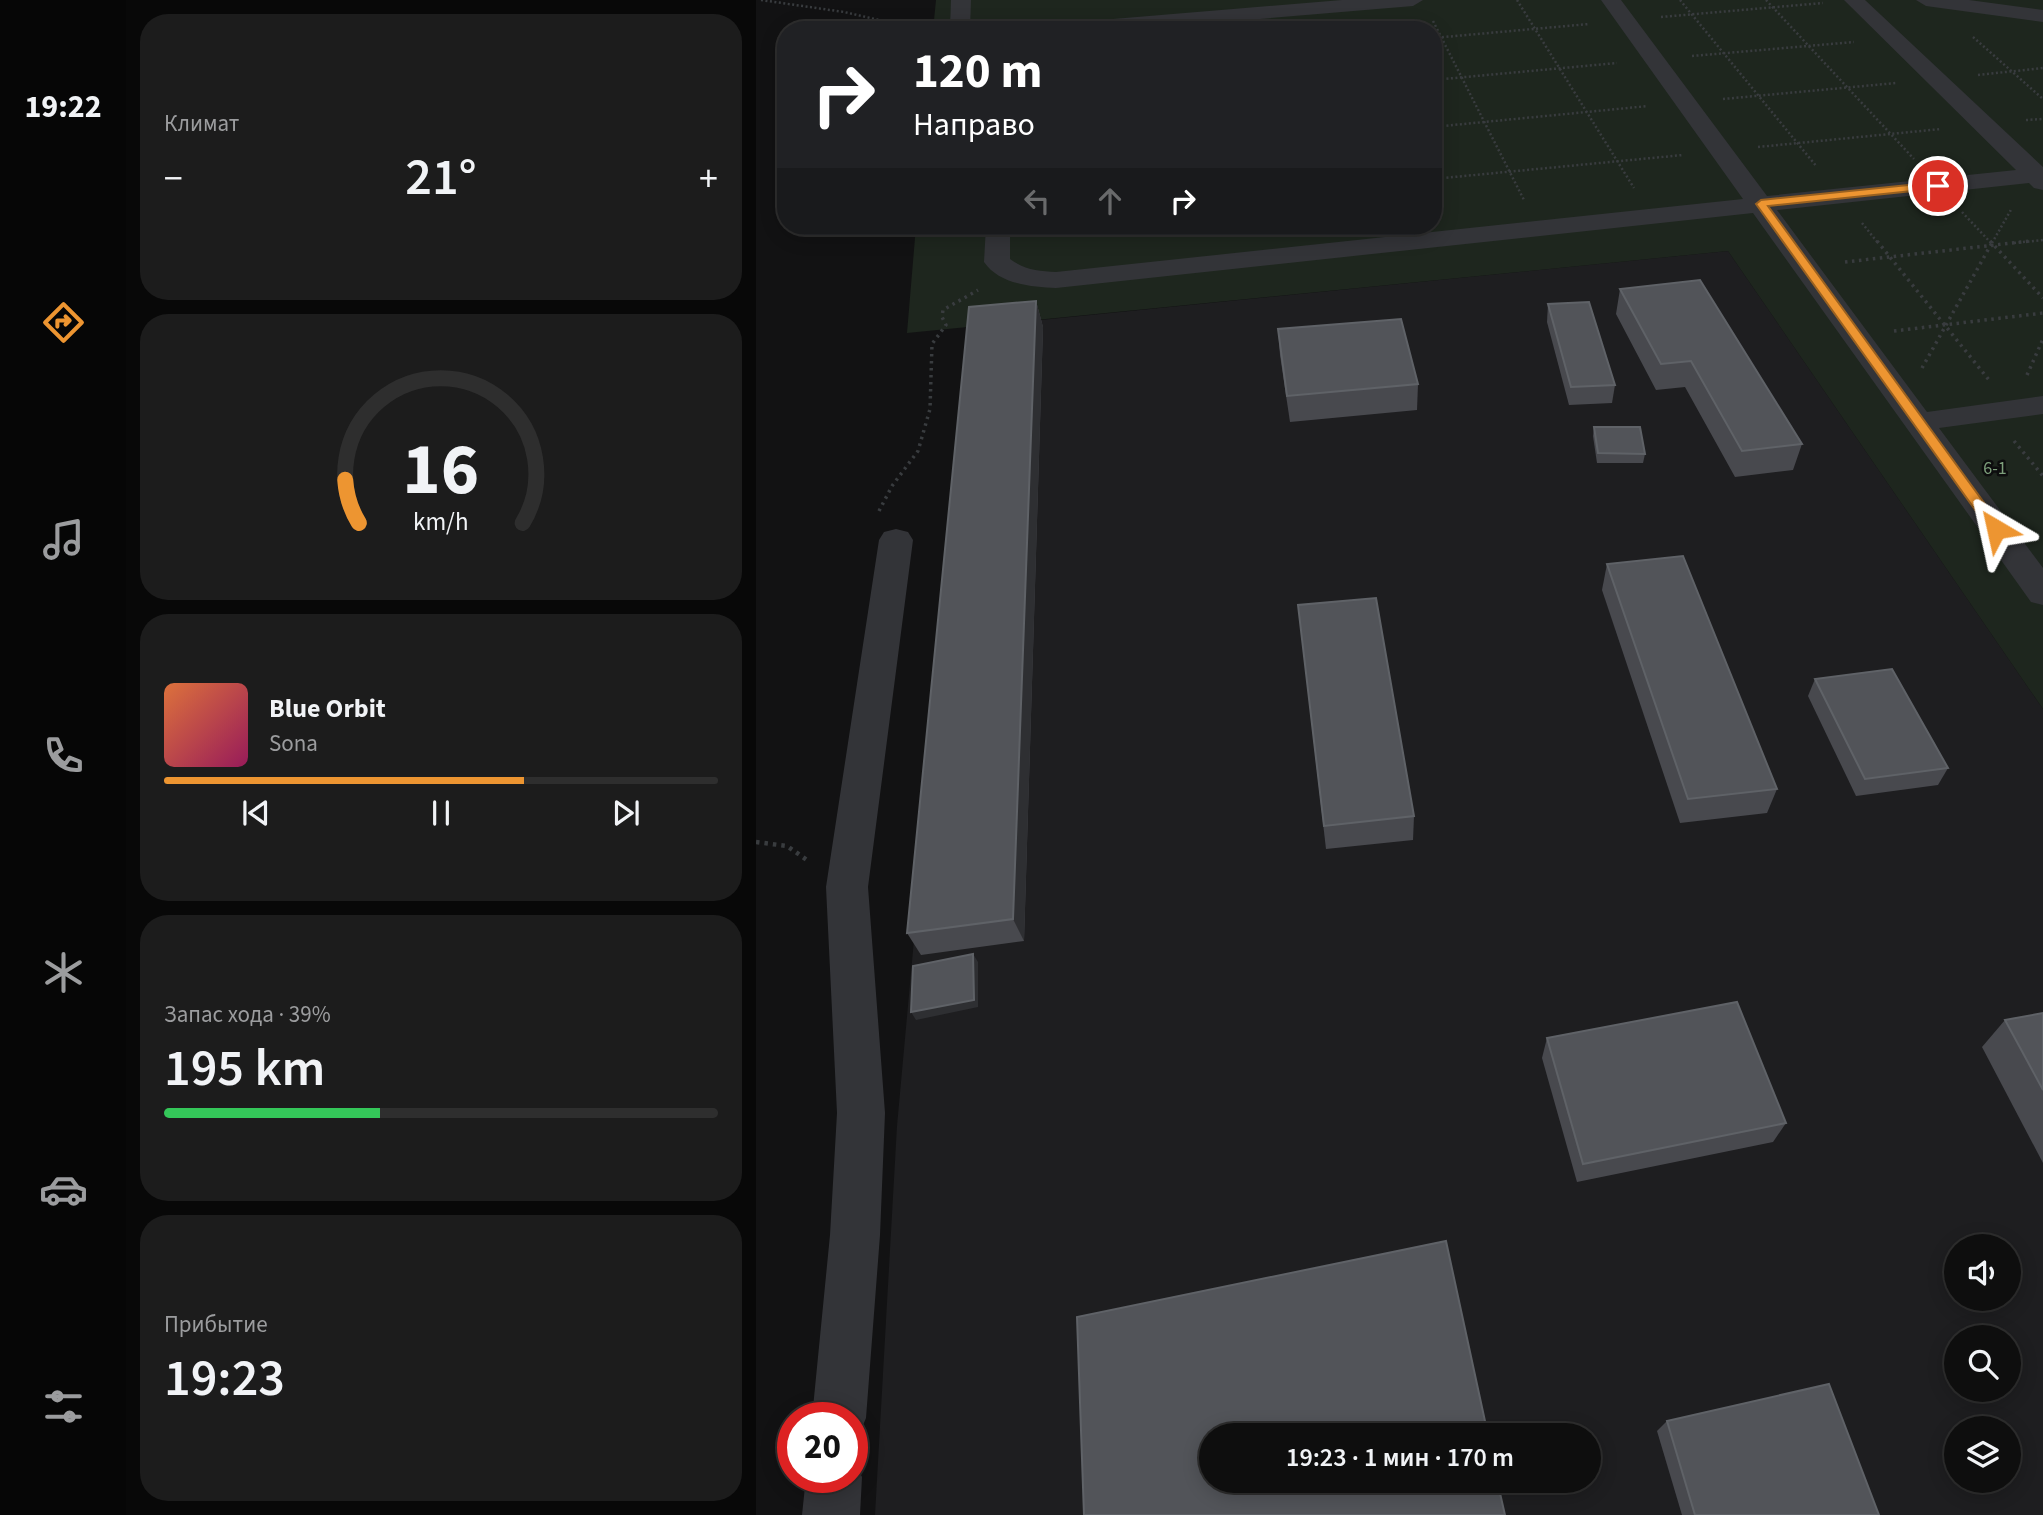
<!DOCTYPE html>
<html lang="ru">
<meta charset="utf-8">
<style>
:root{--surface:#0e0e0e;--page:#1c1c1c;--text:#f1f3f6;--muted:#9b9c9e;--line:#2e2e2e;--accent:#ed9531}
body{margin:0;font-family:"Source Sans 3",sans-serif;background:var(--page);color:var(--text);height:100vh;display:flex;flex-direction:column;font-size:26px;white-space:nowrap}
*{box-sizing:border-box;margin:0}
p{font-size:23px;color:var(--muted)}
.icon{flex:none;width:38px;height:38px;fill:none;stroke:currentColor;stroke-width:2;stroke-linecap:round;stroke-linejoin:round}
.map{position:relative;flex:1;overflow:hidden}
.panel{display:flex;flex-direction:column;gap:14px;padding:14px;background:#080808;width:630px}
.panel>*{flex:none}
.guide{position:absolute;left:21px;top:21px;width:665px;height:214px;border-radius:28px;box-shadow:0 4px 18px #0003,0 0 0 2px var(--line);background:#202124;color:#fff;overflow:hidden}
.controls{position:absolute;left:1188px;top:1234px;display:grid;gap:14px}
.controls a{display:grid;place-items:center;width:77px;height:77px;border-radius:50%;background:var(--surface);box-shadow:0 4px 18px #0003,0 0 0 2px var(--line);font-size:35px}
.speed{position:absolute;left:21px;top:1402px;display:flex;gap:14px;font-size:35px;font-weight:700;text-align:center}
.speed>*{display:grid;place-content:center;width:91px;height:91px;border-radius:50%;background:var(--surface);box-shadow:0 4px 18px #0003,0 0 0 2px var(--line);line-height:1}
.speed .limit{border:10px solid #d22;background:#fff;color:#111}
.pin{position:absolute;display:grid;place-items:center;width:60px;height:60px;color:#fff;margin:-30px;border:4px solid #fff;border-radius:50%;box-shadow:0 2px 7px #0007}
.me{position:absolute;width:77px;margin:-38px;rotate:324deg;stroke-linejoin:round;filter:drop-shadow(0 0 5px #0008)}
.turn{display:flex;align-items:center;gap:24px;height:147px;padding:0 21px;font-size:32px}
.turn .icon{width:91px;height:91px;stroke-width:2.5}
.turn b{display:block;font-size:49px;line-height:60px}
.lanes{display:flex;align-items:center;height:66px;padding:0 21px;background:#0003;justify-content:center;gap:35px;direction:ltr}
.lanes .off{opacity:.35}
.big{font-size:52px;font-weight:600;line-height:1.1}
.panel .card{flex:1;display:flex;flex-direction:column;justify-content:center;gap:10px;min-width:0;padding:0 24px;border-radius:28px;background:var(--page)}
.panel .dial{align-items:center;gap:0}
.dial svg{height:182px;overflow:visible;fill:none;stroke:var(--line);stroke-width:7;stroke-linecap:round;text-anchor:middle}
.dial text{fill:var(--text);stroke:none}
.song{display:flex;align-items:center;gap:21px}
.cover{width:84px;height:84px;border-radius:10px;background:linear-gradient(135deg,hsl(20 70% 55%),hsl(330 70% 35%))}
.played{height:7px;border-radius:4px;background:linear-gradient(90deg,var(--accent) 65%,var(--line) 65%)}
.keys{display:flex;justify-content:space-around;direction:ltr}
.heat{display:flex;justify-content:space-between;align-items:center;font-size:38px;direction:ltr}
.charge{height:10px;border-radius:5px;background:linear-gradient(90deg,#34c759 39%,var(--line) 0)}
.trip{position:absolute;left:443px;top:1423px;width:402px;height:70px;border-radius:35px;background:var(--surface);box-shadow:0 4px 18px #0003,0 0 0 2px var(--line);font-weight:600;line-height:70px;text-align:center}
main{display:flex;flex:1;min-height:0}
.dock{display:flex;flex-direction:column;width:126px;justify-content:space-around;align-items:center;background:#060606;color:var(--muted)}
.dock .icon{width:49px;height:49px}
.dock .selected{color:var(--accent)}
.dock b{font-size:32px;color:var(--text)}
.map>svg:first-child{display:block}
.built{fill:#1e1e20;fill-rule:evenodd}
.green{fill:#1e261e}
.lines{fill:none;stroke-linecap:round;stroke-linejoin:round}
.path-far2{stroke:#393c3f;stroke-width:2.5;stroke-dasharray:2 2.5;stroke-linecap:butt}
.path-far1{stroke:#393c3f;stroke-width:3.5;stroke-dasharray:2.5 4.5;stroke-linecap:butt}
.path{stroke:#393c3f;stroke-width:4.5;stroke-dasharray:3.5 5;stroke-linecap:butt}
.minor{fill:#333438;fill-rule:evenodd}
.wall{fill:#48494e}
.shaded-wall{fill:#2e2f32}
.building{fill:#525459;stroke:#5f6267;stroke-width:2}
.route{fill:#ed9531;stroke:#9a6120;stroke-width:2}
.labels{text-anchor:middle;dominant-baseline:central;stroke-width:5;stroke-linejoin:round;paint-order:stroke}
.park-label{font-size:18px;fill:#7d9e7b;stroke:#0d0d0e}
</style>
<main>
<nav class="dock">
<b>19:22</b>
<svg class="icon selected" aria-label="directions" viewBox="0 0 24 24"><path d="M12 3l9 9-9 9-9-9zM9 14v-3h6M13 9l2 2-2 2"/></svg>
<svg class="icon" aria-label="music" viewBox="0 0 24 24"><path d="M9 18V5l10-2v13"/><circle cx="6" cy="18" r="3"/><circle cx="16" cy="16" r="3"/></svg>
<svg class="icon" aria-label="phone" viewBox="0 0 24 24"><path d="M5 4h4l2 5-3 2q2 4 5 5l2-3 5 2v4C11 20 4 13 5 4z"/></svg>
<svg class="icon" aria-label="climate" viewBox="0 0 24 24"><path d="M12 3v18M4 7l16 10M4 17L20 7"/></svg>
<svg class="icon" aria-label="car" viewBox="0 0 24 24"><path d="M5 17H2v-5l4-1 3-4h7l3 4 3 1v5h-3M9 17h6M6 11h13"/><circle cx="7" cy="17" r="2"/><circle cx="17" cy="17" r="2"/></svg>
<svg class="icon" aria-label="filters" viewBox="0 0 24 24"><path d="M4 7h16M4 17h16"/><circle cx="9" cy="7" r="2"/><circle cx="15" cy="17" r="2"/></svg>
</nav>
<section class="panel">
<div class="card"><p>Климат</p>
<div class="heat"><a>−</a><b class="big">21°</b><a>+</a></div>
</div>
<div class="card dial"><svg viewBox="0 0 100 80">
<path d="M14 69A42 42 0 1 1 86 69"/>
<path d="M14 69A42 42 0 0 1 8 50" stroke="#ed9531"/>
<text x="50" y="56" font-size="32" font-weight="700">16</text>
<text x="50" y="72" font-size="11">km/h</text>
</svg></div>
<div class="card">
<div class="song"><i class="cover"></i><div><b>Blue Orbit</b><p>Sona</p></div></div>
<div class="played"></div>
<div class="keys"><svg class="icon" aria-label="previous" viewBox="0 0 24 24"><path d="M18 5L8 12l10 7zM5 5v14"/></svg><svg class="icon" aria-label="pause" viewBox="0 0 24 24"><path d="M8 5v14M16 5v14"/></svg><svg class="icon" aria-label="next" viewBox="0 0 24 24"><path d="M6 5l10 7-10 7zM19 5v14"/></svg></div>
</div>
<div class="card"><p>Запас хода · 39%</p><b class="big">195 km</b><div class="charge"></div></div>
<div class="card"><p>Прибытие</p><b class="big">19:23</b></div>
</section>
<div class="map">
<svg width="1287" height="1515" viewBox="0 0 1287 1515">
<rect width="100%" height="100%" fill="#121213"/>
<path class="built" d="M972,251L1287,709V1515H119L141,1126L214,327ZM1200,1246H1253V1298H1200ZM1200,1337H1253V1390H1200ZM1200,1428H1253V1480H1200ZM455,1435H833V1480H455Z"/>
<path class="green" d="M180,0H1287V709L972,251L151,333L160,226H677V30H177Z"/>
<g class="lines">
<g class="path-far2">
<path d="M5,0L88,12L167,30"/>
<path d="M761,0L878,188"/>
<path d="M924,0L1061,167"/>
<path d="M1010,0L1158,159"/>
<path d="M905,17L1067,3"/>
<path d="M677,21L768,200"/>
<path d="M1217,37L1287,99"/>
<path d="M677,38L833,24"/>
<path d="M936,56L1098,42"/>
<path d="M1222,75L1287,68"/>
<path d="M677,80L861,63"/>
<path d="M967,99L1140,83"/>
<path d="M1270,120L1287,119"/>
<path d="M677,127L892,106"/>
<path d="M1002,147L1185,129"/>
<path d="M677,179L927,155"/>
<path d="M1206,212L1235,243"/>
<path d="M1106,223L1122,243"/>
<path d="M1236,243L1256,208"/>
<path d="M1258,243L1287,240"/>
</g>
<g class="path-far1">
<path d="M1121,241L1233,380"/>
<path d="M1234,241L1287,298"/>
<path d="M1089,262L1274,241"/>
<path d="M1138,331L1287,313"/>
<path d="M1166,368L1237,241"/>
<path d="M1271,375L1287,339"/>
<path d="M1258,441L1287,476"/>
<path d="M123,511L136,486L162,451L174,409L176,344L190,325L186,317L187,310L222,290"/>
</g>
<path class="path" d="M0,842L31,846L51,860"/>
<g class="minor">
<path d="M195,0H215L214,30H194Z"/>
<path d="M586,0H667L657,6L373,30H287L297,24Z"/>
<path d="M845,0H865L1011,196L1260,170L1088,0H1109L1287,167V190L1278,188L1273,183L1021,210L1171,412L1287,396V414L1183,428L1287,568V605L1275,602L997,213L300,288C275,287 243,284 228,262L230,226H254V259C269,270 283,271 300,272L987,199Z"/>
<path d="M1160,0H1213L1287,10V22L1170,6Z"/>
<path d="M140,529L152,532L157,540L112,887L129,1113L124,1235L110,1418L102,1437L96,1440V1418H56L74,1235L81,1113L70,887L123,540L128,532Z"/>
<path d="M96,1456L106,1477L104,1515H46L50,1477H96Z"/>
</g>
</g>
<g class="wall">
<path d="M864,289L1046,444L1037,470L979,477L929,387L900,390L860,314Z"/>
<path d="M280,301L287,327L268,941L165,955L151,933Z"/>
<path d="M792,304L859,385L856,403L813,405L791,322Z"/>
<path d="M522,329L662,384L661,410L534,422L524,355Z"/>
<path d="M838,427L889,454L887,463H841L837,436Z"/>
<path d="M851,564L1021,789L1011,813L924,823L846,590Z"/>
<path d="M542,605L658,816L657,840L570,849Z"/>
<path d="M1059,679L1192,768L1182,785L1100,796L1052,696Z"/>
<path d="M1287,1013V1163L1226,1047L1249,1020Z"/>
<path d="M791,1038L1030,1123L1017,1142L821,1182L786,1058Z"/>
<path d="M911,1421L1123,1515H926L901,1431Z"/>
</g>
<g class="shaded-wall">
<path d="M280,301L287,327L268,941L257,919Z"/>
<path d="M217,954L222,962V1007L160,1020L155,1012Z"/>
</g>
<g class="building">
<path d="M944,280L1046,444L986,451L935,361L905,364L864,289Z"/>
<path d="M280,301L257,919L151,933L213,307Z"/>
<path d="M833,302L859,385L815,387L792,304Z"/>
<path d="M645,319L662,384L531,396L522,329Z"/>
<path d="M838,427H884L889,454L842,453Z"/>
<path d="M927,556L1021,789L932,799L851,564Z"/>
<path d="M620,598L658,816L568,826L542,605Z"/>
<path d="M1136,669L1192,768L1109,779L1059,679Z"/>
<path d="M217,954L218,1000L155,1012L157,966Z"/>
<path d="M981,1002L1030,1123L827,1164L791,1038Z"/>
<path d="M1287,1013V1090L1249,1020Z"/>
<path d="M690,1241L732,1435H455V1480H741L749,1515H328L321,1317Z"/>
<path d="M1073,1384L1123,1515H939L911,1421Z"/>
</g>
<path class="route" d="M1182,182L1185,183V188L1012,206L1245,526L1247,529L1240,534L1235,532L1000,204L1005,200Z"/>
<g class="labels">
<g class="park-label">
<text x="1239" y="468">6-1</text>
</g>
</g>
</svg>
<div class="controls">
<a><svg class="icon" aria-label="sound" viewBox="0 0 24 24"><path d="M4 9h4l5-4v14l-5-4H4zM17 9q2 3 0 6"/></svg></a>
<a><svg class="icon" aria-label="search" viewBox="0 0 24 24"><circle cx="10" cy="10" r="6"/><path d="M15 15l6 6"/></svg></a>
<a><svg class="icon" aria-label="layers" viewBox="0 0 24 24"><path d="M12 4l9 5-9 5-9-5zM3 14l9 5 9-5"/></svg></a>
</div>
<div class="speed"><div class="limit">20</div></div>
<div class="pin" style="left:1182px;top:186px;background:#d93025"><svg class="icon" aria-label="arrive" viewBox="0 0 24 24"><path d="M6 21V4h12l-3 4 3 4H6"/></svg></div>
<svg class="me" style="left:1240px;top:529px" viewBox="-20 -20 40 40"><path d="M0-17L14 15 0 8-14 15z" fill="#ed9531" stroke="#fff" stroke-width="4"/></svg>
<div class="trip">19:23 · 1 мин · 170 m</div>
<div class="guide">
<div class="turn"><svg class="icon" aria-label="right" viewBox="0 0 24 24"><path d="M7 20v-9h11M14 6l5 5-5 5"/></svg><div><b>120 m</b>Направо</div></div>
<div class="lanes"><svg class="icon off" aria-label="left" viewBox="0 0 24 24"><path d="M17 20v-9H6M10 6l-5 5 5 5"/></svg><svg class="icon off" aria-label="ahead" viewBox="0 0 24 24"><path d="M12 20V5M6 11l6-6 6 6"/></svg><svg class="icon" aria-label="right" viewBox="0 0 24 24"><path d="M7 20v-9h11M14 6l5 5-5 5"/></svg></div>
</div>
</div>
</main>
